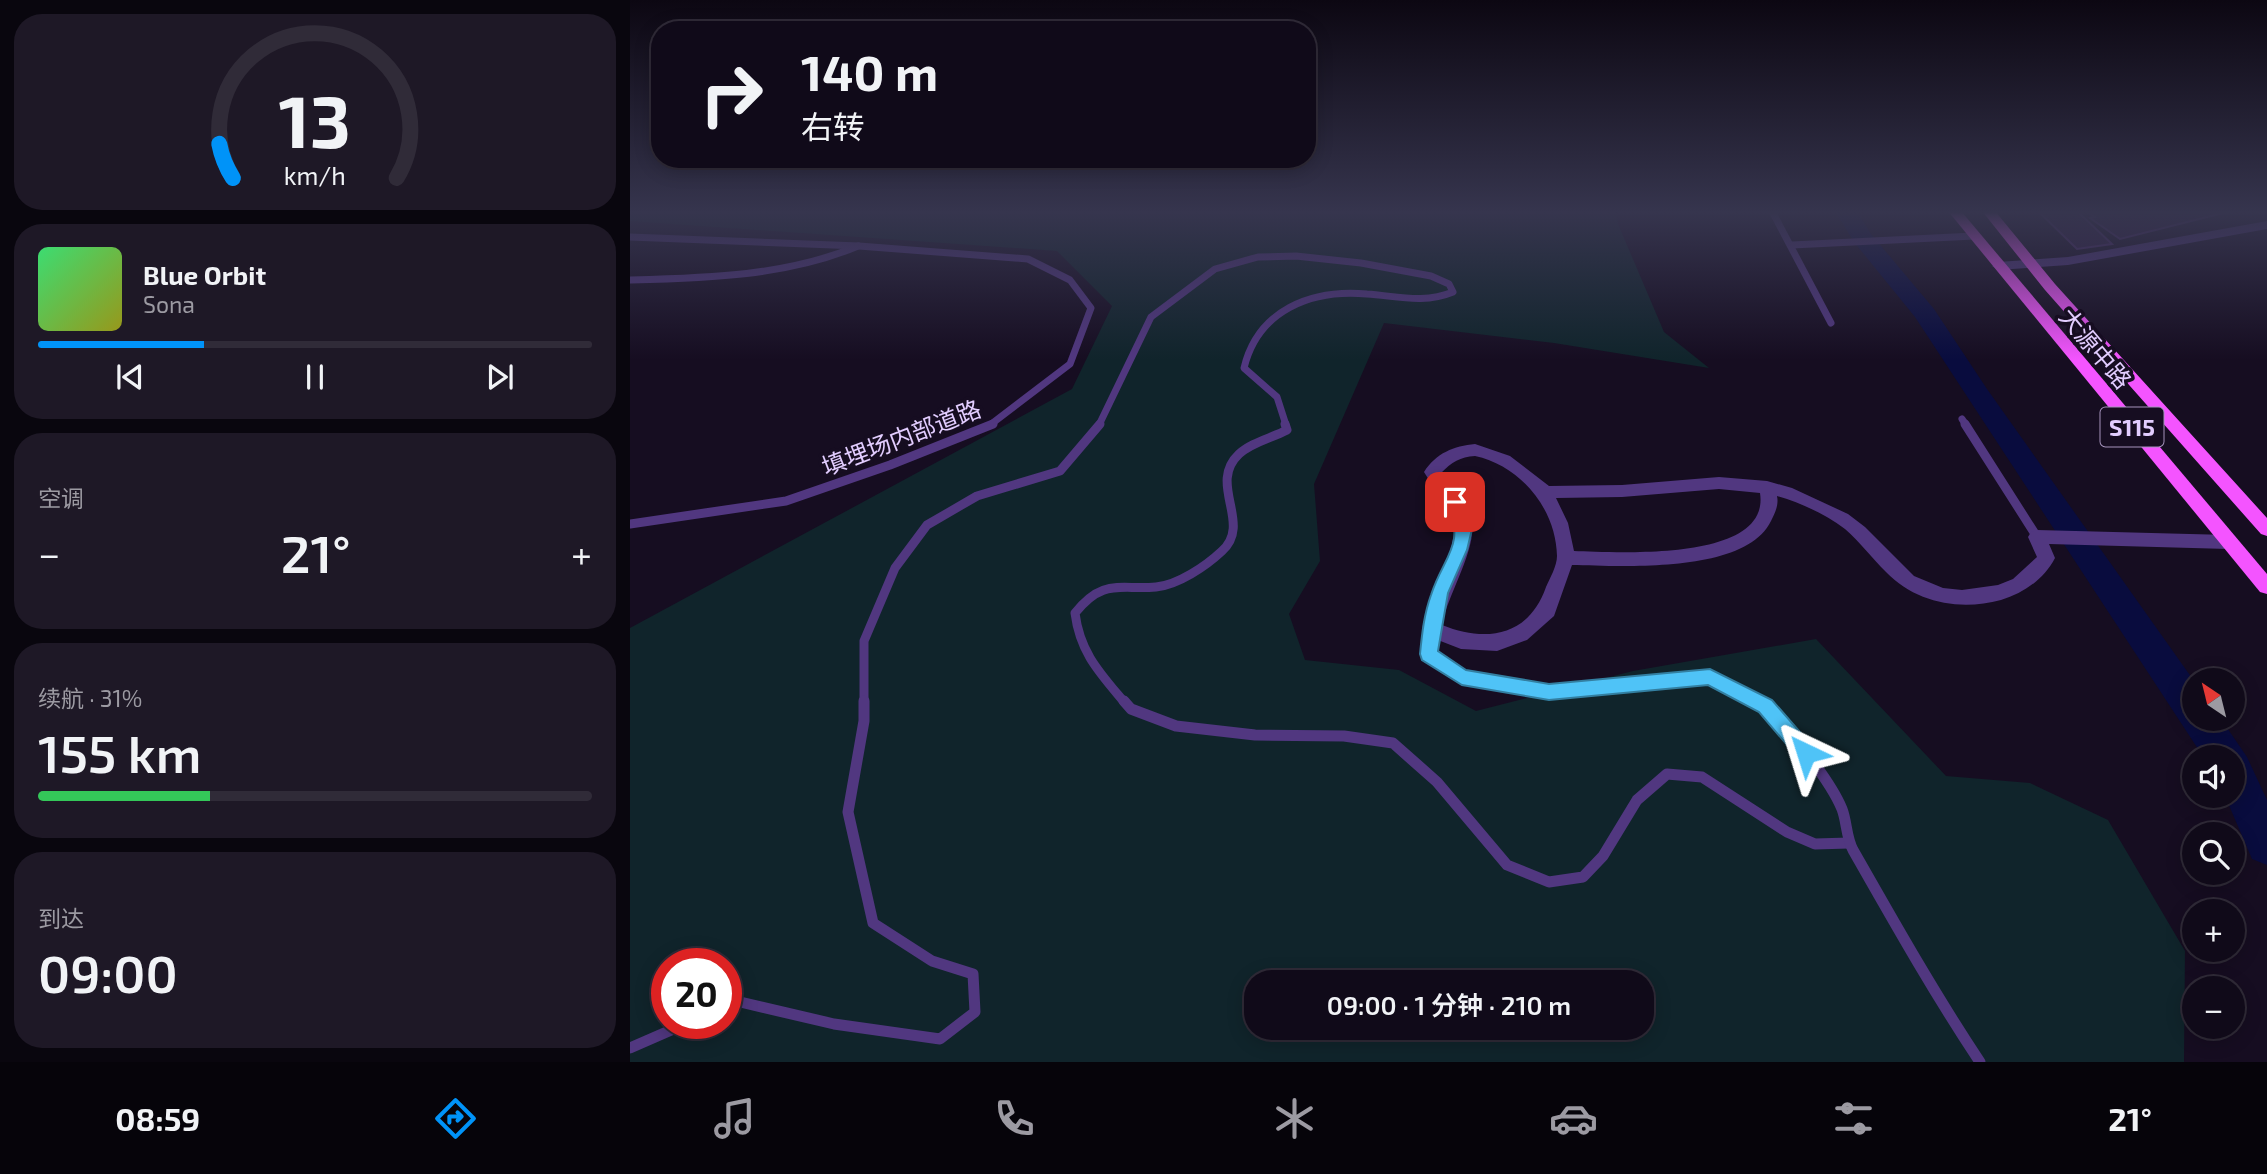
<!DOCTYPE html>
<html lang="zh">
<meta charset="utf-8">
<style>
:root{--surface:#100a19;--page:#1e1826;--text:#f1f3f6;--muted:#9c9aa2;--line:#302b38;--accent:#0093f8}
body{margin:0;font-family:"Exo 2","Noto Sans SC",sans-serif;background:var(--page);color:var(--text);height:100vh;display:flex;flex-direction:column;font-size:26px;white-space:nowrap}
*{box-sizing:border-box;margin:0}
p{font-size:23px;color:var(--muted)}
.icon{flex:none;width:38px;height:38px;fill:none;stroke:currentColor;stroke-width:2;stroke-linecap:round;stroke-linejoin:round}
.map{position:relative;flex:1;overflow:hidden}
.drawer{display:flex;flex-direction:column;gap:14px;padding:14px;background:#09060e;width:630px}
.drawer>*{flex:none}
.top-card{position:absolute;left:21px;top:21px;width:665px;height:147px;border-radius:28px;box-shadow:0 4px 18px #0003,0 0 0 2px var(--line);background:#100a19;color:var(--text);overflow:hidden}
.needle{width:46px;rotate:325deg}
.tools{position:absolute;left:1552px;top:668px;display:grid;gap:14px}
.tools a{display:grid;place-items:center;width:63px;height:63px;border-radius:50%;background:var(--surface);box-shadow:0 4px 18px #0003,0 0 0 2px var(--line);font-size:35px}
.speed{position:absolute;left:21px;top:948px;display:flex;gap:14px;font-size:35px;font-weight:700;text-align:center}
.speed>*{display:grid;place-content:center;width:91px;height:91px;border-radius:50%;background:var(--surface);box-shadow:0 4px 18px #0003,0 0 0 2px var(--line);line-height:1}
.speed .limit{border:10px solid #d22;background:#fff;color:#111}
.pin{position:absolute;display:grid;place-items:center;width:60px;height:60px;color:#fff;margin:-30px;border-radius:14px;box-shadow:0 4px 10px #0006}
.me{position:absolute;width:77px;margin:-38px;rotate:319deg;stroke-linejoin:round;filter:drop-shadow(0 0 5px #0008)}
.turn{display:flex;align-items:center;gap:24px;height:147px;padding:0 35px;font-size:32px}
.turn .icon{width:91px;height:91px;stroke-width:2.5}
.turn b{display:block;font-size:49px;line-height:60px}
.big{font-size:52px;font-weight:600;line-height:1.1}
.drawer .tile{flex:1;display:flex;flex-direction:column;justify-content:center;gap:10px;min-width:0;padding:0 24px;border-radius:28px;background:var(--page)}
.drawer .dial{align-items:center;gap:0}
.dial svg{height:182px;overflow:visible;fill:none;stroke:var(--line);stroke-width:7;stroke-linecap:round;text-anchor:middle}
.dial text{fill:var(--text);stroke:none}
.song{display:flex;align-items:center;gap:21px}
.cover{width:84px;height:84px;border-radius:10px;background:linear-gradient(135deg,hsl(140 70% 55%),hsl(60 70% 35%))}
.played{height:7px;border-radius:4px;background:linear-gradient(90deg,var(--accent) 30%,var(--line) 30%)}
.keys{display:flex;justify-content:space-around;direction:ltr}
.heat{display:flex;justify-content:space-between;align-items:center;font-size:38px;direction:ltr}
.charge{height:10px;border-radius:5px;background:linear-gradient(90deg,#34c759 31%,var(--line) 0)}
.trip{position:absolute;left:614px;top:970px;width:410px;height:70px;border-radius:28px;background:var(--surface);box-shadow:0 4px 18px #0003,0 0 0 2px var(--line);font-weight:600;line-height:70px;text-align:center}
.menu{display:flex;height:112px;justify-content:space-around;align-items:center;background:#06040a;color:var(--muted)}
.menu .icon{width:49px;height:49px}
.menu .selected{color:var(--accent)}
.menu b{font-size:32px;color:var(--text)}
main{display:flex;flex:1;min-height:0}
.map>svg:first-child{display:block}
.green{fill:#10242b;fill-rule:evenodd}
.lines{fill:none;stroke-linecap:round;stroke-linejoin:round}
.river{fill:#090c3e;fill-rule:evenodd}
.building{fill:#2e1942;stroke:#4d2a6e;stroke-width:2}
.lane-far2{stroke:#513780;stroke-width:7}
.lane-far1{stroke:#513780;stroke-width:9}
.lane{stroke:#513780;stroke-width:11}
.street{fill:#513780;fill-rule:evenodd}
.primary{fill:#f454ff;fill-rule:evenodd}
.route{fill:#4fc3f7;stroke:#337fa1;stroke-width:2}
.labels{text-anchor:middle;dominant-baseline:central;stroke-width:7;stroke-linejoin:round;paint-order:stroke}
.shield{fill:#160d21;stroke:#a593bc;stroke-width:2}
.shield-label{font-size:23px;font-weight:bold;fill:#e2cdff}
.street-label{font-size:24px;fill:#e2cdff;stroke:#160d21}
</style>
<main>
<section class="drawer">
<div class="tile dial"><svg viewBox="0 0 100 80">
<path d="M14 69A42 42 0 1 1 86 69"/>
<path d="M14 69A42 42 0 0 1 8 54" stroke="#0093f8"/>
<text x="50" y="56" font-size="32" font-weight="700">13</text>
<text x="50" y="72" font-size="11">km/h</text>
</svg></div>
<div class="tile">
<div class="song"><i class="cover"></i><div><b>Blue Orbit</b><p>Sona</p></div></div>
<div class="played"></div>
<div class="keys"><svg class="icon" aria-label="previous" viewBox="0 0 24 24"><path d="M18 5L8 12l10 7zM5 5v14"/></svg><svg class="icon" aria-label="pause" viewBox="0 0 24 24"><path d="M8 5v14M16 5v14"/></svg><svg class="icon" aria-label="next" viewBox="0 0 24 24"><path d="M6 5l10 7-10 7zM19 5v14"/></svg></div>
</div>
<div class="tile"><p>空调</p>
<div class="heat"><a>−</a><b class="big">21°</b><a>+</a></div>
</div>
<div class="tile"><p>续航 · 31%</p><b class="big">155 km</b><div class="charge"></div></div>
<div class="tile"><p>到达</p><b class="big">09:00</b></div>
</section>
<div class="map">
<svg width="1637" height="1062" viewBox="0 0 1637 1062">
<rect width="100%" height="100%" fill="#160d21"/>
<path class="green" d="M0,211H986L988,224L1034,332L1079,368L924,343L754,323L684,484L690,561L659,614L675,660L769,670L846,711L1003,671L1186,639L1316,776L1400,783L1478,820L1555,951L1554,1062H0V628L442,389L482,306L427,251L0,221ZM37,964H96V1024H37ZM626,982H1012V1027H626Z"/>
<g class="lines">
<path class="river" d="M1205,211H1227L1241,234L1304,309L1357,389L1564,681V719H1591L1617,757L1637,800V865L1622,859L1595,796H1603V758H1574L1285,317L1224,242Z"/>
</g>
<g class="building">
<path d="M1408,211H1447L1482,244L1447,249Z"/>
<path d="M1601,211L1490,239L1460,218L1465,217L1457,212Z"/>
</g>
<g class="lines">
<g class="lane-far2">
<path d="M1142,211L1201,323"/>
<path d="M0,237L229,246L398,259L440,280L461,308L440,364L360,425"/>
<path d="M1162,245L1344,236"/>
<path d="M0,280C77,278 157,276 228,246"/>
<path d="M1332,419L1336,425"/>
<path d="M469,425L521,317L585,269L628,257L666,256L731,263L801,276L819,284L823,292C794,304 767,296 737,294C681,289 628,310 614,368L647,397L656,425"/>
</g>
<g class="lane-far1">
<path d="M1335,424L1407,537"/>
<path d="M0,524L156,501L260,465L363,424"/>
<path d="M802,629L799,654L832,678L919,692L1080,677L1128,703"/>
<path d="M234,703V641L265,568L297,525L347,496L430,471L470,424"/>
<path d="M495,703C470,673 450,653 445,613C473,578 489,590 526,587C548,585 576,566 592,551C623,523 577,484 609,454C622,442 642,438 657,430L655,424"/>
</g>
<g class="lane">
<path d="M494,701L501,709L546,726L625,735L714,736L763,743L807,782L877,865L919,882L953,877L973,856L1007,800L1037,774L1072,777L1157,832L1185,844L1219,843"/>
<path d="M1125,701C1150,714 1201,782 1212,809C1217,822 1216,837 1223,850C1264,922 1304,993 1350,1062"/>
<path d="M96,1005L106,1001L204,1024L310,1039L345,1012L343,974L302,961L243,923L218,812L234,721V701"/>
<path d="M0,1048L55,1024"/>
</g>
<g class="street">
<path d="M1637,221V229L1438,265L1368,270L1362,266L1368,262L1438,257Z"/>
<path d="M845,444L880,456L919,486L992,485L1089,477L1137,481L1162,488L1218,514L1235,527L1284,576L1313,588L1332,590L1368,585L1383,579L1407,557L1398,537L1401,532L1407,530L1598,535L1604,537L1607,542L1604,547L1598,549L1419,544L1425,558C1414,579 1394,593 1371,600C1330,611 1286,603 1256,572C1242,558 1230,542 1215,529C1195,514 1171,503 1147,496C1149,505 1145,513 1141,521C1115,574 993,566 942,565L924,616L897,640L867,651L831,649L795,635L792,629C798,598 834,540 822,513C815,498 802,486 794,472C806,453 824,446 845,444ZM845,456C891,466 926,509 927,556C927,566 920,578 916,587C899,636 857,643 812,625C817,594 852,542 840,514C833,498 820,487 811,473C822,462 830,457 845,456ZM1089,489L1130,493C1141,563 985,552 944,551L938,523L926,498L992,497Z"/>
</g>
<g class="primary">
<path d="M1318,211H1331L1637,574V594L1630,592Z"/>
<path d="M1352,211H1365L1425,284L1637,518V536L1631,534L1415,290Z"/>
</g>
</g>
<linearGradient id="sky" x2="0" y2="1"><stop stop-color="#0c0712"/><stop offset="0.59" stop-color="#36354e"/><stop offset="1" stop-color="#36354e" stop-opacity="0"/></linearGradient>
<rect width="1637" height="360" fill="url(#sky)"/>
<path class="route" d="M825,497L830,498L843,525L837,550L818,593L808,651L836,670L919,684L1080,669L1142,700L1183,747L1186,753L1183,759L1176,762L1169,759L1129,712L1078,685L919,700L832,685L792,660L790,654C792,634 794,614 801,595C814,555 836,546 817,502Z"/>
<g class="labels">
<rect class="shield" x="1470.5" y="407.5" width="63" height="39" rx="5"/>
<g class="shield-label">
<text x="1502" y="427">S115</text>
</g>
<g class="street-label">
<text transform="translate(1466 348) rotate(50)">大源中路</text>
<text transform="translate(271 437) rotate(-21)">填埋场内部道路</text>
</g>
</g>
</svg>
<div class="tools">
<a><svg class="needle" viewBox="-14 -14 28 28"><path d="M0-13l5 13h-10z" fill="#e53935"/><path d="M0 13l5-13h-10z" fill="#9c9aa2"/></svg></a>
<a><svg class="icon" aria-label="sound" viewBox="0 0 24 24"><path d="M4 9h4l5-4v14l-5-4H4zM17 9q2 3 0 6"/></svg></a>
<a><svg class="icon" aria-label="search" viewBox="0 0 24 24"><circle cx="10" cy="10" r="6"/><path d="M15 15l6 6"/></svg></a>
<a>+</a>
<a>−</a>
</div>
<div class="speed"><div class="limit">20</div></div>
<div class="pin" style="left:825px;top:502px;background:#d93025"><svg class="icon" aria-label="arrive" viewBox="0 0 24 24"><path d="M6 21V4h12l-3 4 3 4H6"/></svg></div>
<svg class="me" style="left:1176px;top:753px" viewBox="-20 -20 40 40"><path d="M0-17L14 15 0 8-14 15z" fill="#4fc3f7" stroke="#fff" stroke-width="4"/></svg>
<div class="trip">09:00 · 1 分钟 · 210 m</div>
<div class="top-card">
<div class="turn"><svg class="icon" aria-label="right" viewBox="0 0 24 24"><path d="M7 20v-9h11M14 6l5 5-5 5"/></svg><div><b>140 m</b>右转</div></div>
</div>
</div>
</main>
<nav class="menu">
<b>08:59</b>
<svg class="icon selected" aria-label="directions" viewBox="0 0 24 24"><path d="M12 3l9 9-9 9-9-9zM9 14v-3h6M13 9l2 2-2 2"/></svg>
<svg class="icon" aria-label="music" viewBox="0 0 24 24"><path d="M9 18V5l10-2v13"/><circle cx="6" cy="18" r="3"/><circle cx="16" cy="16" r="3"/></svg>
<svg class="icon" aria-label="phone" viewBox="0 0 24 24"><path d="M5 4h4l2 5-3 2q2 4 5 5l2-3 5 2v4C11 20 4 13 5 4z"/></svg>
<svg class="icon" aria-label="climate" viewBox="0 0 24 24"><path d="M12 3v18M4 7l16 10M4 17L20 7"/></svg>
<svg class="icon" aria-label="car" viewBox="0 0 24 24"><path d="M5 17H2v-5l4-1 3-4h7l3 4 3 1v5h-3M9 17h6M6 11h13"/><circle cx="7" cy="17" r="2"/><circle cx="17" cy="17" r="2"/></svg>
<svg class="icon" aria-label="filters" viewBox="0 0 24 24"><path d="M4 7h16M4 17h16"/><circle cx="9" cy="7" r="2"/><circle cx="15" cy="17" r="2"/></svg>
<b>21°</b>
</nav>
